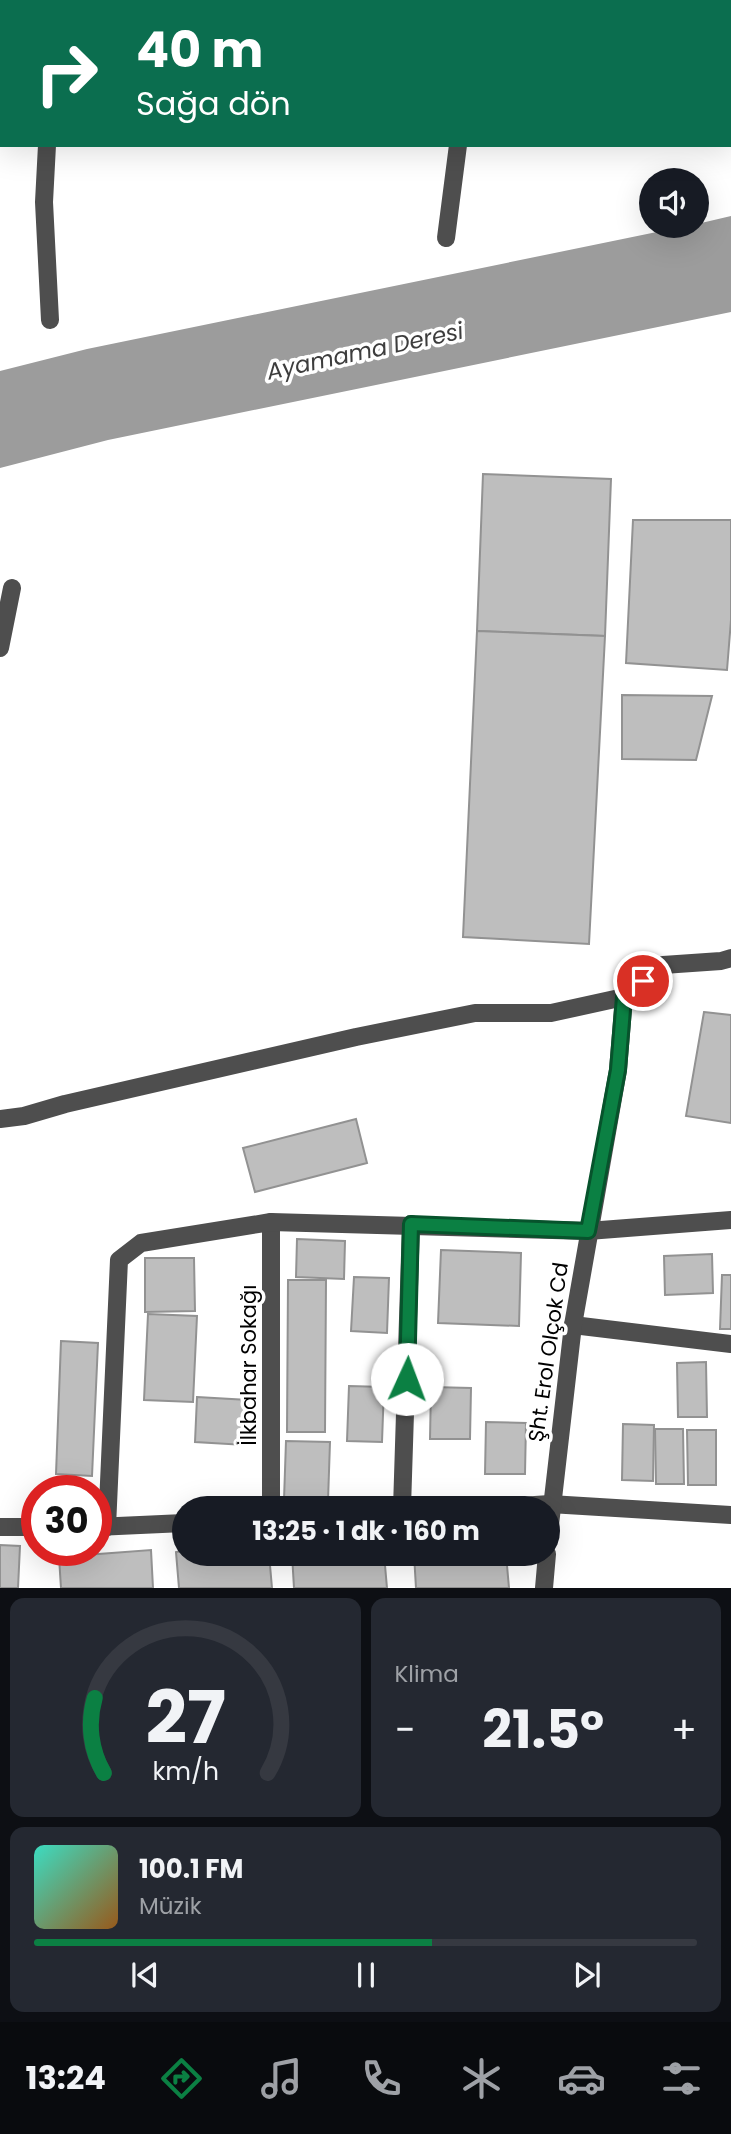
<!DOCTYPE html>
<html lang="tr">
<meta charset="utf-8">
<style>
:root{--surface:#171b24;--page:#242831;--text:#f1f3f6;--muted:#9ea1a6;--line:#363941;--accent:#0b8043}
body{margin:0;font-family:Poppins,sans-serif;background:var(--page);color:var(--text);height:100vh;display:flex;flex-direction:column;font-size:26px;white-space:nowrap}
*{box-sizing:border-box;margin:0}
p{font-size:23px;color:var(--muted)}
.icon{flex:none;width:38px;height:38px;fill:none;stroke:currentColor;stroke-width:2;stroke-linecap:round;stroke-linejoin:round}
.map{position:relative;height:1588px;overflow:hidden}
.side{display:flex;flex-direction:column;gap:10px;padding:10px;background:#0d0f14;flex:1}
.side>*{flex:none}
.guide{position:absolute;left:0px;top:0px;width:732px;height:147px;box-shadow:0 7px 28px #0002;background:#0b6e4f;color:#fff;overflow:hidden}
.buttons{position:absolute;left:639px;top:168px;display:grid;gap:14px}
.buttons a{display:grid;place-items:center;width:70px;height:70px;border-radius:50%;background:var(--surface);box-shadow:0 7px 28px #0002;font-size:35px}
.speed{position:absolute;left:21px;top:1475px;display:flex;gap:14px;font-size:35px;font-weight:700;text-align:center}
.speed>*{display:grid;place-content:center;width:91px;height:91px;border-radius:50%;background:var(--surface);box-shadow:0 7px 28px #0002;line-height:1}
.speed .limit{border:10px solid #d22;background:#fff;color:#111}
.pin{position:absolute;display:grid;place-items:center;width:60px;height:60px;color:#fff;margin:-30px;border:4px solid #fff;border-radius:50%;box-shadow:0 2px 7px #0007}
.me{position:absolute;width:77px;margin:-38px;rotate:2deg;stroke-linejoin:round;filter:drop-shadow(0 0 5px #0008)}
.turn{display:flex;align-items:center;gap:24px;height:147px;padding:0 21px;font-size:32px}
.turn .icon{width:91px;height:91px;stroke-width:2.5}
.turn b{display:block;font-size:49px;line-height:60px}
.big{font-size:52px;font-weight:700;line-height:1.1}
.side .card{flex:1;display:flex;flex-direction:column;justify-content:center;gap:10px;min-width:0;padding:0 24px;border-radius:14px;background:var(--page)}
.side .dial{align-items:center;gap:0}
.dial svg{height:182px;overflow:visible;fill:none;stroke:var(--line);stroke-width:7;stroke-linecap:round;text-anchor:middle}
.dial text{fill:var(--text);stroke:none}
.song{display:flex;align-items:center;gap:21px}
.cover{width:84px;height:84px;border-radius:10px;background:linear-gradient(135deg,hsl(170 70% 55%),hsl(30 70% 35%))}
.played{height:7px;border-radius:4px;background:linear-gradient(90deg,var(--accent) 60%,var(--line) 60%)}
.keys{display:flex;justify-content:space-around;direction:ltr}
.heat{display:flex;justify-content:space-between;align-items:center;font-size:38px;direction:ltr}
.side .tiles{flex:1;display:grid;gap:10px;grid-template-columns:1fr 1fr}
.card:last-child{grid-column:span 2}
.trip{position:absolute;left:172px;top:1496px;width:388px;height:70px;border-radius:35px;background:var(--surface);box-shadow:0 7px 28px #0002;font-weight:700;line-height:70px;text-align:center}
.menu{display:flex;height:112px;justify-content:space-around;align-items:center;background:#090b0e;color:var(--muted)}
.menu .icon{width:49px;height:49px}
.menu .active{color:var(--accent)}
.menu b{font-size:32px;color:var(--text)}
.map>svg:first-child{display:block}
.water{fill:#9c9c9c}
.building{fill:#bebebe;stroke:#929292;stroke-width:2}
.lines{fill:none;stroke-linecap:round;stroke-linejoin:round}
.minor{stroke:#4e4e4e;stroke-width:18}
.route-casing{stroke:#07532c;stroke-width:18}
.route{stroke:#0b8043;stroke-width:12}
.labels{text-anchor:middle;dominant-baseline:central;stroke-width:7;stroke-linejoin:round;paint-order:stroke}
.street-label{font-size:21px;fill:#000;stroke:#fff}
.water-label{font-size:23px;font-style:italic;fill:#3d3d3d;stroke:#fff}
</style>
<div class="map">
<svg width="731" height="1588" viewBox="0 0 731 1588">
<rect width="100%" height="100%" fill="#fff"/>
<path class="water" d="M731,216V312L108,440L0,468V371L87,349L686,226H696L697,224Z"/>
<g class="building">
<path d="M483,474L611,479L605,636L477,631Z"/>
<path d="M633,520H731V620L727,670L626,663Z"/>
<path d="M477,631L605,636L589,944L463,937Z"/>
<path d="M622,695L712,696L696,760L622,759Z"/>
<path d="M704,1012L731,1015V1123L686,1116Z"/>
<path d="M356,1119L367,1163L255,1192L243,1148Z"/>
<path d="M297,1239L345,1241L344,1279L296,1277Z"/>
<path d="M441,1250L521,1253L519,1326L438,1323Z"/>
<path d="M712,1254L713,1293L665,1295L664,1256Z"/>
<path d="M145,1258H194L195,1311L145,1312Z"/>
<path d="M722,1275H731V1329H720Z"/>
<path d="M354,1277L389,1278L387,1333L351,1331Z"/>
<path d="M288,1280H326L325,1432H287Z"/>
<path d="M148,1314L197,1316L193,1402L144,1400Z"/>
<path d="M61,1341L98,1343L92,1476L56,1474Z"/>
<path d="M706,1362L707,1417H678L677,1363Z"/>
<path d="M349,1386L384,1387L382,1442L347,1441Z"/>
<path d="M431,1387L471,1388L470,1439H430Z"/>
<path d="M197,1397L248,1400L245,1445L195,1442Z"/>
<path d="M486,1422L526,1423L525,1474H485Z"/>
<path d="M623,1424L654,1425L653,1481L622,1480Z"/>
<path d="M655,1429H683L684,1484H656Z"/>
<path d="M687,1430H716V1485H688Z"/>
<path d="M286,1441L330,1442L328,1501L284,1500Z"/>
<path d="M0,1545L20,1546L18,1588H0Z"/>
<path d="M151,1550L153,1588H61L59,1557Z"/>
<path d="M184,1551V1554H269L272,1588H179L176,1552Z"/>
<path d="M292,1554H384L387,1588H294Z"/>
<path d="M414,1554H506L509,1588H416Z"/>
</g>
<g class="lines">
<g class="minor">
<path d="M55,2V0"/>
<path d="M476,2V0"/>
<path d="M47,145L44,202L50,320"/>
<path d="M446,238L458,145"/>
<path d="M0,648L12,588"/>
<path d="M0,1119L24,1116L65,1104L356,1037L475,1013H551L624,997"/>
<path d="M271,1222V1508"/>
<path d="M573,1325L731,1344"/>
<path d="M402,1508L411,1224"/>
<path d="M491,1508L550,1504L731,1515"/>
<path d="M0,1527H37"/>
<path d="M96,1527L184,1523"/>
<path d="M107,1527L119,1260L141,1243L271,1222L588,1231L731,1220"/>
<path d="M548,1542L573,1325L618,1070L624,997L663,965L721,961L731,958"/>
<path d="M544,1588L547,1554"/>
</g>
</g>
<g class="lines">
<g class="route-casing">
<path id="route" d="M407,1379L411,1224L588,1231L618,1070L624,997L643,981"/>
</g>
<use href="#route" class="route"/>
</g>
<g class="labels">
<g class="street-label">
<text transform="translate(548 1352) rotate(-82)">Şht. Erol Olçok Cd</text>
<text transform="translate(248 1365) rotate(-90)">İlkbahar Sokağı</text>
</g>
<g class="water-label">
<text transform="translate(365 351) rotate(-12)">Ayamama Deresi</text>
</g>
</g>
</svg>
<div class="buttons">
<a><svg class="icon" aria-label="sound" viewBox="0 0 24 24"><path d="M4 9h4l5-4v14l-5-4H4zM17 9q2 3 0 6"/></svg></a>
</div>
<div class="speed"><div class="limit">30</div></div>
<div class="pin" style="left:643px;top:981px;background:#d93025"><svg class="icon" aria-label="arrive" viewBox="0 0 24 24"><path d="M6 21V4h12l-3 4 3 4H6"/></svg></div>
<svg class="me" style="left:407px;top:1379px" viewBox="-20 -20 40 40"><circle r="19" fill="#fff"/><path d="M0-13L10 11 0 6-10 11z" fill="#0b8043"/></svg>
<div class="trip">13:25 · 1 dk · 160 m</div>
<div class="guide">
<div class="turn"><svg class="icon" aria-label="right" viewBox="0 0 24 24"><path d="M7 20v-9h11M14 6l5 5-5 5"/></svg><div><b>40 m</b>Sağa dön</div></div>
</div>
</div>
<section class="side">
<div class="tiles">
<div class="card dial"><svg viewBox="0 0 100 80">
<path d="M14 69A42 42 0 1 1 86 69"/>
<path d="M14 69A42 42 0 0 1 10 36" stroke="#0b8043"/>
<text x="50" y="56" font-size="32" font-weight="700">27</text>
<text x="50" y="72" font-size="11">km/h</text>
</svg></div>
<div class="card"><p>Klima</p>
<div class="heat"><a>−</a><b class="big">21.5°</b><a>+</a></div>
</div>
<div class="card">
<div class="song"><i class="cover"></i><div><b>100.1 FM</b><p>Müzik</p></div></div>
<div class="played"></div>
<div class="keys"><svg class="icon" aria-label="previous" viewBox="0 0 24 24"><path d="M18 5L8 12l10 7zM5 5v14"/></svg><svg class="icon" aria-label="pause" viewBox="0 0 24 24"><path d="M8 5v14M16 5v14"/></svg><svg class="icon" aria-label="next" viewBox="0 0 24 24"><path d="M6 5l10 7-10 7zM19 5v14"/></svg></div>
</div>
</div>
</section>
<nav class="menu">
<b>13:24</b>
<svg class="icon active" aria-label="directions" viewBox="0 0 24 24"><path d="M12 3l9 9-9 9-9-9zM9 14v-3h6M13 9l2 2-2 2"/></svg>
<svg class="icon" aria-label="music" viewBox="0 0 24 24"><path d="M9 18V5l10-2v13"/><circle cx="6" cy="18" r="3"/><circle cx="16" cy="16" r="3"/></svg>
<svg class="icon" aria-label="phone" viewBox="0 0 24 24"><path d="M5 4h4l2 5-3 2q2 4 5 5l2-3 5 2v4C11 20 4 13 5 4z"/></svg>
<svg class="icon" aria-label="climate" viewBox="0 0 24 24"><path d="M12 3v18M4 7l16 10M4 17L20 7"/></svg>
<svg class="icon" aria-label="car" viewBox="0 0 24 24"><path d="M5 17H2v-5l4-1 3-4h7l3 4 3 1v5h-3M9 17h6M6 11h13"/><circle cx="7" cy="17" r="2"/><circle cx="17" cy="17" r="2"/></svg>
<svg class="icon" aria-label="filters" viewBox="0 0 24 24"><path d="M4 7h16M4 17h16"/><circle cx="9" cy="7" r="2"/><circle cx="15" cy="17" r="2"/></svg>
</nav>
